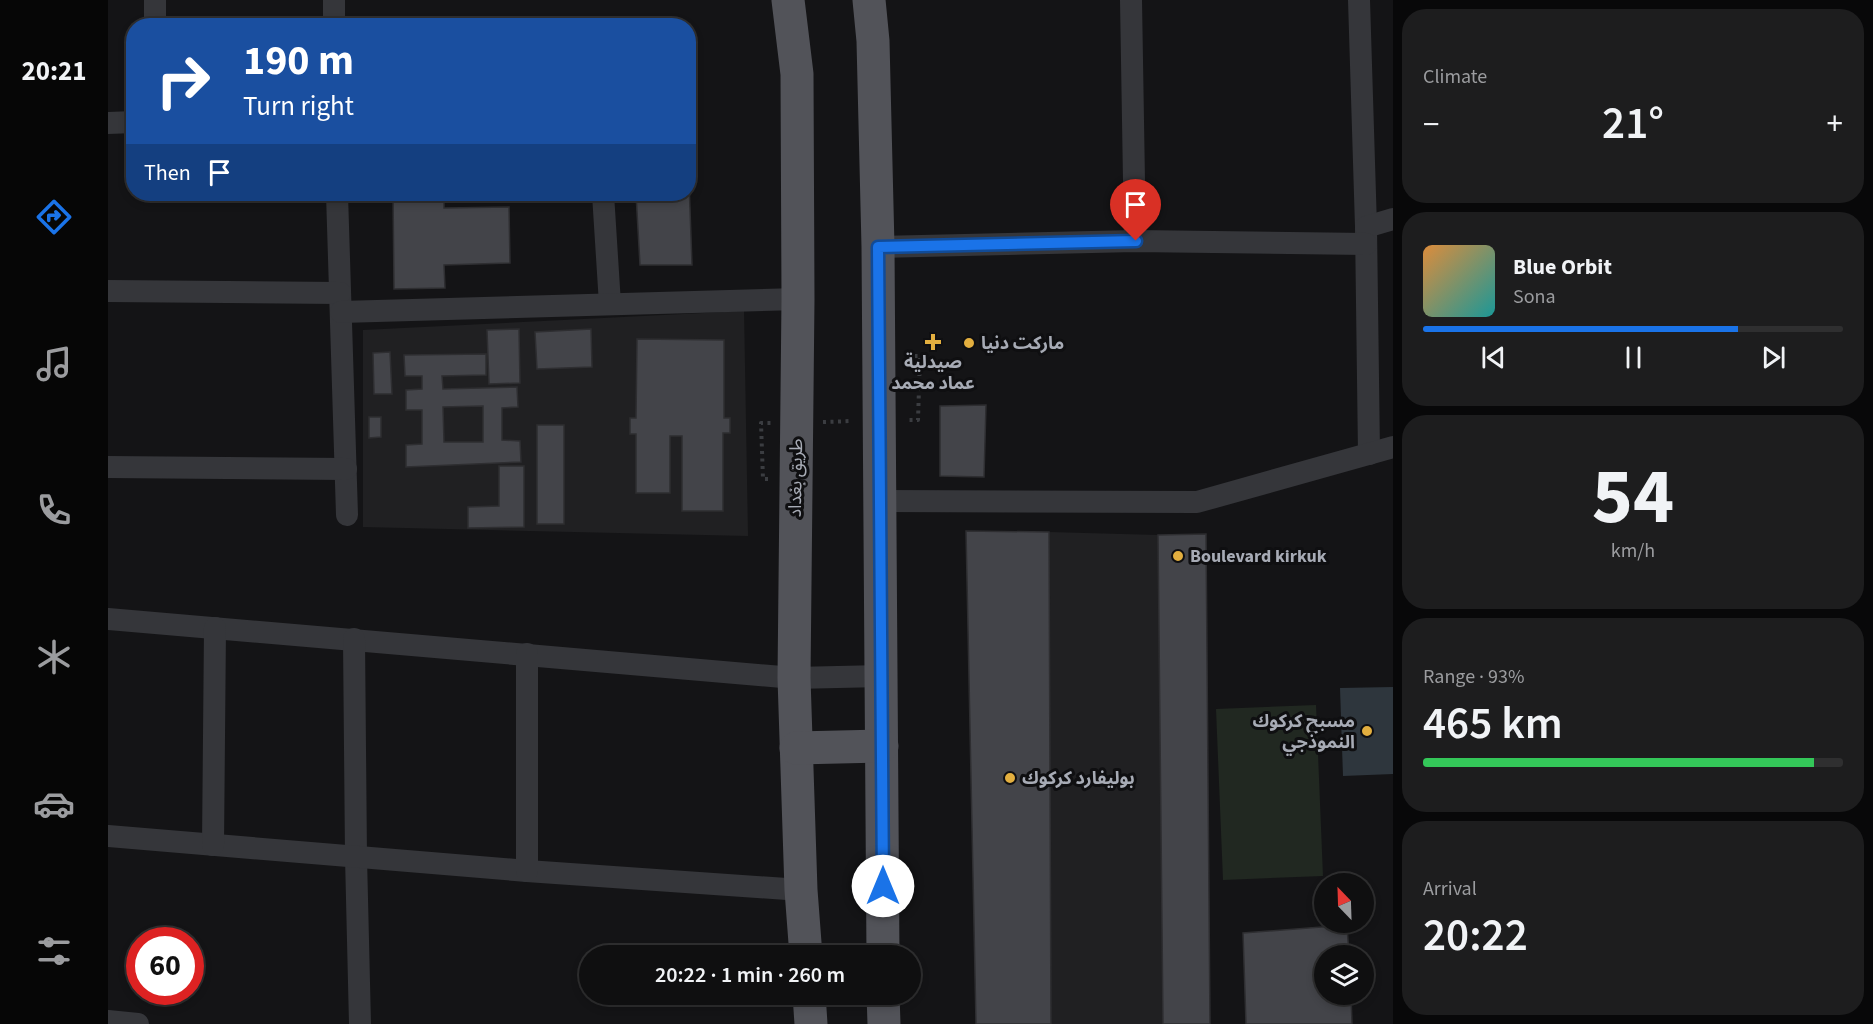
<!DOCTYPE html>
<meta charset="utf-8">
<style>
:root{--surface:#0f0f10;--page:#1d1d1e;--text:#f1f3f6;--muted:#9b9c9f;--line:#2f2f30;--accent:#1a73e8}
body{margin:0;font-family:"Source Sans 3","Noto Sans Arabic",sans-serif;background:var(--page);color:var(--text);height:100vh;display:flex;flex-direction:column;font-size:22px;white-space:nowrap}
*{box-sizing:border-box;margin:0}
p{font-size:20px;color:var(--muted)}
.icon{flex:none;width:33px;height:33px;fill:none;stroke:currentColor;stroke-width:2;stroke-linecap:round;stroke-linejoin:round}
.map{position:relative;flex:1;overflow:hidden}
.details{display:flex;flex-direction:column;gap:9px;padding:9px;background:#080809;width:480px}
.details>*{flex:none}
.guide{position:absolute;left:18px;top:18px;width:570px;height:183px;border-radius:24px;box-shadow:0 3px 9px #0003,0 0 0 2px var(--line);background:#1a4fa0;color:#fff;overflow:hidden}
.needle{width:39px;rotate:337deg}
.fabs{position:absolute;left:1206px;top:873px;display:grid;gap:12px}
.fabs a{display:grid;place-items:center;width:60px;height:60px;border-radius:50%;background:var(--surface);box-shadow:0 3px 9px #0003,0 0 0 2px var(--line);font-size:30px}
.speed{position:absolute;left:18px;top:927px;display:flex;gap:12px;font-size:30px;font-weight:700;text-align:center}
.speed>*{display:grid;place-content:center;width:78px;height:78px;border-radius:50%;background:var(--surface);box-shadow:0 3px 9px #0003,0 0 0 2px var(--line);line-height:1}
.speed .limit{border:9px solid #d22;background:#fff;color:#111}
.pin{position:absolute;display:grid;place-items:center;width:51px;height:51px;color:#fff;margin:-62px -26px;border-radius:50% 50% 50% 0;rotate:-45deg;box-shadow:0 0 6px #0007}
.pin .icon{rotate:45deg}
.me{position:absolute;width:66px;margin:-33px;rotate:0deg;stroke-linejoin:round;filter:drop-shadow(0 0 4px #0008)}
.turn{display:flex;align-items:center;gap:21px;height:126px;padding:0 18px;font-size:27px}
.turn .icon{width:78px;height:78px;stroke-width:2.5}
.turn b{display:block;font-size:42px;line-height:51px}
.then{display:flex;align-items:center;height:57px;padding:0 18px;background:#0003;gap:12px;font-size:22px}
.big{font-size:45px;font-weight:600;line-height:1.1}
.details .widget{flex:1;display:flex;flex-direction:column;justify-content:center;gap:9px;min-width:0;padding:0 21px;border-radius:24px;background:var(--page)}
.details .dial{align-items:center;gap:0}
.dial b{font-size:78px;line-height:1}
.song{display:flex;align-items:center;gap:18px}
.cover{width:72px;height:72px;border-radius:9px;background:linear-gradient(135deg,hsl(30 70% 55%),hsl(180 70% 35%))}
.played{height:6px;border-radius:3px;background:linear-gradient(90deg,var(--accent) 75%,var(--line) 75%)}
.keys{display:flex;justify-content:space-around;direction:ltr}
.heat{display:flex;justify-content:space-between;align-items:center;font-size:33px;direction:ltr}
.charge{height:9px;border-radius:4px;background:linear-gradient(90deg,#34c759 93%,var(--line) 0)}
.trip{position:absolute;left:471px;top:945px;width:342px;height:60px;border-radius:30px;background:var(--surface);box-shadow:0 3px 9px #0003,0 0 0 2px var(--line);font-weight:600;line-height:60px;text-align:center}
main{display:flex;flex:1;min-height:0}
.dock{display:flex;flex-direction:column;width:108px;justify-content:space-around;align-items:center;background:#060606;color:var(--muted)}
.dock .icon{width:42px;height:42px}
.dock .current{color:var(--accent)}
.dock b{font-size:27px;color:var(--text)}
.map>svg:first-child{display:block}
.built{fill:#202022}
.green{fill:#212821}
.water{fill:#2e363d}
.building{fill:#434449;stroke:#2e2e31;stroke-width:1.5;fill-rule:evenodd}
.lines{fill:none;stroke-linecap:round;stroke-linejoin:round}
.path{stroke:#3b3d41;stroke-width:4;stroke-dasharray:3 4.5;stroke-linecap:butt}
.minor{stroke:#35363a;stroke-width:22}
.primary{stroke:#525359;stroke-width:33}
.route-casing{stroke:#114b97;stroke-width:15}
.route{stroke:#1a73e8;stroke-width:10}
.poi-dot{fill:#e3af3f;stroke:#0f0f11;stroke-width:2}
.labels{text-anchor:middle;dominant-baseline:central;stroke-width:6;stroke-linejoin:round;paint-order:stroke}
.poi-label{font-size:18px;font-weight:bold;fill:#a7abb5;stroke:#0f0f11;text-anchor:start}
.street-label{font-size:18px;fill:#a7abb5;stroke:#0f0f11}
</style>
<main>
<nav class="dock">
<b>20:21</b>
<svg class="icon current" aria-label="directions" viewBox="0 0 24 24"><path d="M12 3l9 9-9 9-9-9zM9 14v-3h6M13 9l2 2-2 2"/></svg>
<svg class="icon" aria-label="music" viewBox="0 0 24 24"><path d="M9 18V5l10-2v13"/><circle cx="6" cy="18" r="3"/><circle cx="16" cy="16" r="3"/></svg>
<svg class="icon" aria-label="phone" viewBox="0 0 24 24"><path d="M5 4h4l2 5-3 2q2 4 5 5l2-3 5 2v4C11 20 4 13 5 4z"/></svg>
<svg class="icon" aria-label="climate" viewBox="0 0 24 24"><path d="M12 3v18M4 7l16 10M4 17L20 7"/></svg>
<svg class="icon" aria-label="car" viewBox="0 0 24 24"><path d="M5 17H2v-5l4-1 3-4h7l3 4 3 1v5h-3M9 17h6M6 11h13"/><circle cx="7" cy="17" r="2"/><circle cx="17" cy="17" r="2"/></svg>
<svg class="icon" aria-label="filters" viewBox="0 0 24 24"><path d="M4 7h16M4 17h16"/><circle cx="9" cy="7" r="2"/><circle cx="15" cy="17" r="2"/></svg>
</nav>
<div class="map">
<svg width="1285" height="1024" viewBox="0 0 1285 1024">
<rect width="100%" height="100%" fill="#141416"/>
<g class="built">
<path d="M636,311L640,536L255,527V330Z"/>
<path d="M941,532L1050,535L1055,1024H943Z"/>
</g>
<path class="green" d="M1208,705L1215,876L1115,880L1108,709Z"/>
<path class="water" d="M1285,687V774L1235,776L1232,688Z"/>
<g class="building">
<path d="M580,153L584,265H532L528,194H580Z"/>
<path d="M285,194H336V208L401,207L402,263L336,265L337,288L286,289Z"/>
<path d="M411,329L412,383L381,384L379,330Z"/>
<path d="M483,329L484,367L429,369L427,332Z"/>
<path d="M529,339L616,340V418H622V433H615V511H574V436H562V493H528V434H522V418H528Z"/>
<path d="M282,352L284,394H266L265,353Z"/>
<path d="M378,354V375L334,376L335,389L409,387L410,407L394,408V440L412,441L413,462L298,467V445L314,444V410H298V390L314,389V376H297L296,355ZM375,406V442H336L335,407Z"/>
<path d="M878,405L876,477L832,476V406Z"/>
<path d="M261,417H273V437L261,438Z"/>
<rect x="429" y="425" width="27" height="99"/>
<path d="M391,466H416V527L360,528V507L391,506Z"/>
<path d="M858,531L941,532L943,1024H868Z"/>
<path d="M1098,534L1102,1024H1055L1050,535Z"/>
<path d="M1239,925L1241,956H1216V994H1243L1244,1024H1138L1135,933Z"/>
</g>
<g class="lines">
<g class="path">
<path d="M799,356H812L810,420H799"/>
<path d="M715,422L744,421"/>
<path d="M660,479H655L653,423H663"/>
</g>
<g class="minor">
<path d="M1023,0L1027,241"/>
<path d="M1251,0L1258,227L1261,454"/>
<path d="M47,26V0"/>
<path d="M226,26V0"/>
<path d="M0,123L26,122"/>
<path d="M229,194L239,515"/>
<path d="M495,194L502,304"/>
<path d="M1258,227L1285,219"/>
<path d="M770,247L1027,241L1258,244"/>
<path d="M0,291L232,293"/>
<path d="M233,312L690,299"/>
<path d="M0,467L238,469"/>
<path d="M773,501L1089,502L1285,447"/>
<path d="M0,619L686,678L774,676"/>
<path d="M246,639L248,857L252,1024"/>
<path d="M0,836L419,871L693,890"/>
<path d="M105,845L107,628"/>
<path d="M419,871V654"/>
<path d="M0,1021L30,1024"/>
</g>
<g class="primary">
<path d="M680,0L689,74L690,299L686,678L693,890L698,956"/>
<path d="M761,0L765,41L770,247L775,956"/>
<path d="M688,748L774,746"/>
<path d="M701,994L703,1024"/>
<path d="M775,994L776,1024"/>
</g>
</g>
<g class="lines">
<g class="route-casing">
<path id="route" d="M775,886L770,247L1028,241"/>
</g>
<use href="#route" class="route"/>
</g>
<g class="poi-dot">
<path d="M822 333h6v6h6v6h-6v6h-6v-6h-6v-6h6z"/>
<circle cx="861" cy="343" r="6"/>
<circle cx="1070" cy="556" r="6"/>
<circle cx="1259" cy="731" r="6"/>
<circle cx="902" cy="778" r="6"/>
</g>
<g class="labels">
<g class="poi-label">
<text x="873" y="343">ماركت دنيا</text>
<text x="825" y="362" text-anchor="middle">صيدلية<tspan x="825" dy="21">عماد محمد</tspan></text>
<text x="1082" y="556">Boulevard kirkuk</text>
<text x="1247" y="721" text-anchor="end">مسبح كركوك<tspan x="1247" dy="21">النموذجي</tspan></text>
<text x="914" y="778">بوليفارد كركوك</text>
</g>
<g class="street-label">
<text transform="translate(688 478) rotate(-89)">طريق بغداد</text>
</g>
</g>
</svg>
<div class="fabs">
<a><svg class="needle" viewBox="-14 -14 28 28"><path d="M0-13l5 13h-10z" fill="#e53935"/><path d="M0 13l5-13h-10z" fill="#9b9c9f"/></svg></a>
<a><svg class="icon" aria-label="layers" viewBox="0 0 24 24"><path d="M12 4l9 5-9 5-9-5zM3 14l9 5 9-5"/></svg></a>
</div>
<div class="speed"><div class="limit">60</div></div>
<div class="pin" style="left:1028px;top:241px;background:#d93025"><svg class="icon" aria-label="arrive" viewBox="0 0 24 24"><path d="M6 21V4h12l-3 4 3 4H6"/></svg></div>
<svg class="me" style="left:775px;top:886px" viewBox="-20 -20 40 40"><circle r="19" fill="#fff"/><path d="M0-13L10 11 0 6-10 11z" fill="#1a73e8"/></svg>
<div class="trip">20:22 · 1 min · 260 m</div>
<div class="guide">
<div class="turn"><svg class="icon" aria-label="right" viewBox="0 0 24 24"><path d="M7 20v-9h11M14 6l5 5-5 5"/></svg><div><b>190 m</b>Turn right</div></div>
<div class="then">Then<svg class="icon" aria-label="arrive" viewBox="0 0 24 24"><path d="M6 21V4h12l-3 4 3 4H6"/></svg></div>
</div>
</div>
<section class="details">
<div class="widget"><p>Climate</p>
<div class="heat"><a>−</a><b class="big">21°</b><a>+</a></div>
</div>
<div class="widget">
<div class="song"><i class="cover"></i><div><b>Blue Orbit</b><p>Sona</p></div></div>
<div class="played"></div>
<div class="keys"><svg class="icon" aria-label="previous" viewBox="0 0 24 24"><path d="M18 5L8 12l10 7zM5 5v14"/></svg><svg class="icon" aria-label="pause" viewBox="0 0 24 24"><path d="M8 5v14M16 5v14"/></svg><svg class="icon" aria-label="next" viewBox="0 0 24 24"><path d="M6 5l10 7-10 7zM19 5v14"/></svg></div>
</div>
<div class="widget dial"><b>54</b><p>km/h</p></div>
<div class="widget"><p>Range · 93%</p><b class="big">465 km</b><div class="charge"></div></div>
<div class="widget"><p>Arrival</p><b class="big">20:22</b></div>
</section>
</main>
